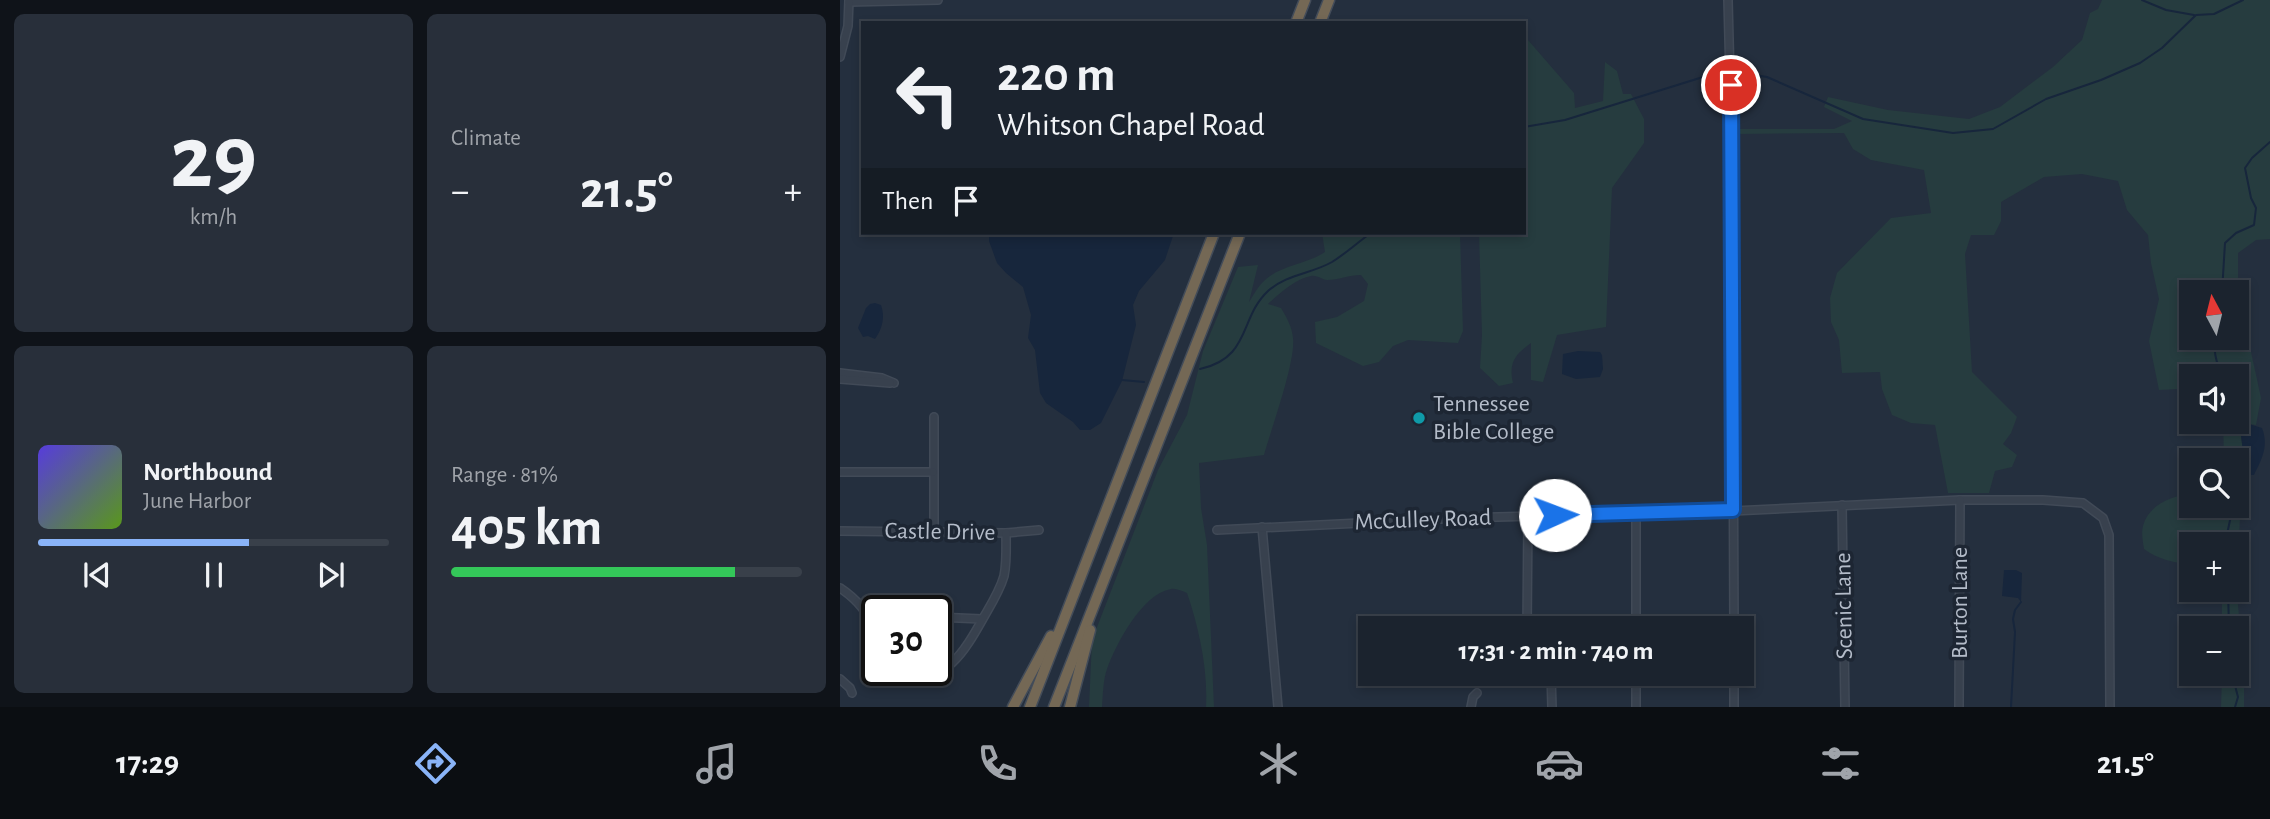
<!DOCTYPE html>
<meta charset="utf-8">
<style>
:root{--surface:#1b232e;--page:#282f3a;--text:#f1f3f6;--muted:#a0a4aa;--line:#39404a;--accent:#8ab4f8}
body{margin:0;font-family:"Alegreya Sans",sans-serif;background:var(--page);color:var(--text);height:100vh;display:flex;flex-direction:column;font-size:26px;white-space:nowrap}
*{box-sizing:border-box;margin:0}
p{font-size:23px;color:var(--muted)}
.icon{flex:none;width:38px;height:38px;fill:none;stroke:currentColor;stroke-width:2;stroke-linecap:round;stroke-linejoin:round}
.map{position:relative;flex:1;overflow:hidden}
.drawer{display:flex;flex-direction:column;gap:14px;padding:14px;background:#0f1319;width:840px}
.drawer>*{flex:none}
.banner{position:absolute;left:21px;top:21px;width:665px;height:214px;border-radius:0px;box-shadow:0 4px 10px #0003,0 0 0 2px var(--line);background:#1b232e;color:var(--text);overflow:hidden}
.needle{width:46px;rotate:353deg}
.tools{position:absolute;left:1339px;top:280px;display:grid;gap:14px}
.tools a{display:grid;place-items:center;width:70px;height:70px;border-radius:0px;background:var(--surface);box-shadow:0 4px 10px #0003,0 0 0 2px var(--line);font-size:35px}
.speed{position:absolute;left:21px;top:595px;display:flex;gap:14px;font-size:35px;font-weight:700;text-align:center}
.speed>*{display:grid;place-content:center;width:91px;height:91px;border-radius:50%;background:var(--surface);box-shadow:0 4px 10px #0003,0 0 0 2px var(--line);line-height:1}
.speed .limit{border:4px solid #111;border-radius:10px;background:#fff;color:#111}
.pin{position:absolute;display:grid;place-items:center;width:60px;height:60px;color:#fff;margin:-30px;border:4px solid #fff;border-radius:50%;box-shadow:0 2px 7px #0007}
.me{position:absolute;width:77px;margin:-38px;rotate:88deg;stroke-linejoin:round;filter:drop-shadow(0 0 5px #0008)}
.turn{display:flex;align-items:center;gap:24px;height:147px;padding:0 21px;font-size:32px}
.turn .icon{width:91px;height:91px;stroke-width:2.5}
.turn b{display:block;font-size:49px;line-height:60px}
.then{display:flex;align-items:center;height:66px;padding:0 21px;background:#0003;gap:14px;font-size:26px}
.big{font-size:52px;font-weight:700;line-height:1.1}
.drawer .tile{flex:1;display:flex;flex-direction:column;justify-content:center;gap:10px;min-width:0;padding:0 24px;border-radius:10px;background:var(--page)}
.drawer .dial{align-items:center;gap:0}
.dial b{font-size:91px;line-height:1}
.song{display:flex;align-items:center;gap:21px}
.cover{width:84px;height:84px;border-radius:10px;background:linear-gradient(135deg,hsl(250 70% 55%),hsl(90 70% 35%))}
.played{height:7px;border-radius:4px;background:linear-gradient(90deg,var(--accent) 60%,var(--line) 60%)}
.keys{display:flex;justify-content:space-around;direction:ltr}
.heat{display:flex;justify-content:space-between;align-items:center;font-size:38px;direction:ltr}
.charge{height:10px;border-radius:5px;background:linear-gradient(90deg,#34c759 81%,var(--line) 0)}
.drawer .tiles{flex:1;display:grid;gap:14px;grid-template-columns:repeat(2,1fr)}
.trip{position:absolute;left:518px;top:616px;width:396px;height:70px;border-radius:0px;background:var(--surface);box-shadow:0 4px 10px #0003,0 0 0 2px var(--line);font-weight:700;line-height:70px;text-align:center}
.menu{display:flex;height:112px;justify-content:space-around;align-items:center;background:#0b0e12;color:var(--muted)}
.menu .icon{width:49px;height:49px}
.menu .current{color:var(--accent)}
.menu b{font-size:32px;color:var(--text)}
main{display:flex;flex:1;min-height:0}
.map>svg:first-child{display:block}
.green{fill:#263c3f;fill-rule:evenodd}
.water{fill:#17263c}
.lines{fill:none;stroke-linecap:round;stroke-linejoin:round}
.stream{stroke:#17263c;stroke-width:2}
.minor-casing{stroke:#414a57;stroke-width:10}
.highway-casing{stroke:#434c59;stroke-width:13}
.minor{stroke:#38414e;stroke-width:7}
.highway{stroke:#746855;stroke-width:10}
.route-casing{stroke:#114b97;stroke-width:18}
.route{stroke:#1a73e8;stroke-width:12}
.culture-dot{fill:#0f9aa8;stroke:#1d2633;stroke-width:2.5}
.labels{text-anchor:middle;dominant-baseline:central;stroke-width:7;stroke-linejoin:round;paint-order:stroke}
.poi-label{font-size:24px;fill:#b4bcc9;stroke:#1d2633;text-anchor:start}
.street-label{font-size:24px;fill:#b4bcc9;stroke:#1d2633}
</style>
<main>
<section class="drawer">
<div class="tiles">
<div class="tile dial"><b>29</b><p>km/h</p></div>
<div class="tile"><p>Climate</p>
<div class="heat"><a>−</a><b class="big">21.5°</b><a>+</a></div>
</div>
<div class="tile">
<div class="song"><i class="cover"></i><div><b>Northbound</b><p>June Harbor</p></div></div>
<div class="played"></div>
<div class="keys"><svg class="icon" aria-label="previous" viewBox="0 0 24 24"><path d="M18 5L8 12l10 7zM5 5v14"/></svg><svg class="icon" aria-label="pause" viewBox="0 0 24 24"><path d="M8 5v14M16 5v14"/></svg><svg class="icon" aria-label="next" viewBox="0 0 24 24"><path d="M6 5l10 7-10 7zM19 5v14"/></svg></div>
</div>
<div class="tile"><p>Range · 81%</p><b class="big">405 km</b><div class="charge"></div></div>
</div>
</section>
<div class="map">
<svg width="1430" height="707" viewBox="0 0 1430 707">
<rect width="100%" height="100%" fill="#242f3e"/>
<g class="green">
<path d="M1262,0H1430V239L1416,240L1398,253V292L1421,398L1416,425L1409,424L1400,428L1406,475L1401,490L1397,594L1404,671V707H1381L1382,674H1396V628H1382V590H1396V544H1351V565C1333,562 1319,560 1304,549C1303,542 1301,533 1303,526C1309,504 1331,497 1351,493V506H1396V460H1384L1383,422H1396V376H1351V393L1338,389L1319,390L1309,341L1319,299L1311,263L1308,235L1287,210L1278,181L1242,174L1204,177L1161,202V221L1154,235H1131L1125,254L1132,372L1177,417L1171,433L1163,444L1177,455L1172,467L1155,471L1149,493H1108L1095,425L1071,423L1052,415L1042,389L1040,372L1002,373L999,340L991,322L990,298L997,273L1051,218L1091,213L1084,170L1031,160L1013,149L1004,133L897,134L896,129H994L1012,121L984,107L988,97L1048,110L1129,119L1160,107L1213,67L1242,40L1250,13L1258,9ZM1351,292H1396V338H1351Z"/>
<path d="M684,39L688,40L734,93L735,108L763,101L765,62L777,71L783,94H791L804,119V143L772,188L766,327L717,335L703,382L691,380V343C676,354 668,362 673,383L659,386L640,368L642,335L639,233H684Z"/>
<path d="M482,233H620L623,331L618,343L568,340L553,346L539,362L523,366L476,343L475,322L497,317L524,301L528,284L521,275C509,275 498,280 487,280C482,280 478,275 471,276C455,279 440,293 428,304L441,308C447,318 452,327 453,338C456,361 431,430 424,455L359,463L361,508L367,545L374,707H366C368,669 359,628 347,593C342,591 336,588 331,589C302,594 276,644 267,669C263,680 263,695 262,707H249L252,640L318,470L347,415L363,351L398,267L418,265L409,302C413,296 417,288 422,283C438,265 466,265 485,252Z"/>
</g>
<g class="water">
<path d="M149,233H334L325,260L299,291L293,305L296,325L282,381L261,423L250,430H240L233,422L206,403L200,393L195,350L188,338L191,315L183,287L166,273L157,263L149,241Z"/>
<path d="M35,303L41,305C45,316 43,328 35,339L28,336L23,337L18,328L26,308L30,304Z"/>
<path d="M738,351L760,352L762,355L763,369L760,377L736,379L722,374L723,354Z"/>
<path d="M1409,424L1422,428C1429,446 1422,459 1414,475H1406L1400,428Z"/>
<path d="M1164,570H1176L1182,573L1181,602L1178,598L1162,596Z"/>
</g>
<g class="lines">
<g class="stream">
<path d="M1302,0L1326,10L1354,15"/>
<path d="M895,72L927,77L1023,119L1113,133L1153,129L1206,99L1261,80L1300,63L1322,48L1356,15L1374,14L1403,0"/>
<path d="M684,127L725,120L863,77L886,72"/>
<path d="M1382,292L1385,243L1396,233L1414,225L1416,208L1411,198L1405,168L1412,158L1430,142"/>
<path d="M1374,338C1374,351 1376,366 1384,376"/>
<path d="M360,369C411,358 399,318 428,291C447,274 471,274 492,262C505,254 518,242 531,233"/>
<path d="M282,380L304,382"/>
<path d="M1396,391C1407,401 1411,409 1409,424"/>
<path d="M1396,476L1404,468"/>
<path d="M1385,544L1393,506"/>
<path d="M1388,590L1389,628"/>
<path d="M1392,674L1398,697L1395,707"/>
<path d="M1171,707L1175,632L1173,619L1175,610L1181,602"/>
</g>
<g class="minor-casing">
<g id="minor">
<path d="M888,0L892,155L894,628"/>
<path d="M9,2L98,0"/>
<path d="M0,57L8,26L9,0"/>
<path d="M0,373L42,378L54,383"/>
<path d="M0,379L50,383"/>
<path d="M94,417V532"/>
<path d="M0,472H93"/>
<path d="M1002,505L1005,707"/>
<path d="M422,527L438,707"/>
<path d="M377,530L620,518L893,511L1120,500H1203L1243,503L1263,518L1269,535L1270,707"/>
<path d="M0,531L166,533L199,530"/>
<path d="M0,588C18,600 28,613 37,633"/>
<path d="M96,617L142,619"/>
<path d="M687,628L688,516"/>
<path d="M796,628V513"/>
<path d="M66,670C105,691 129,643 145,615C152,603 160,590 164,576C167,562 166,547 166,533"/>
<path d="M711,674L712,707"/>
<path d="M894,674V707"/>
<path d="M0,679L10,688L12,693"/>
<path d="M631,707L633,697L637,693"/>
<path d="M796,707V674"/>
<path d="M1119,707L1120,500"/>
</g>
</g>
<g class="highway-casing">
<g id="highway">
<path d="M456,23L465,0"/>
<path d="M480,23L489,0"/>
<path d="M173,707L211,636"/>
<path d="M190,707L374,233"/>
<path d="M214,707L400,233"/>
<path d="M230,707L250,630"/>
</g>
</g>
<use href="#minor" class="minor"/>
<use href="#highway" class="highway"/>
</g>
<g class="lines">
<g class="route-casing">
<path id="route" d="M715,515L893,510L891,85"/>
</g>
<use href="#route" class="route"/>
</g>
<circle class="culture-dot" cx="579" cy="418" r="7"/>
<g class="labels">
<g class="poi-label">
<text x="593" y="404">Tennessee<tspan x="593" dy="28">Bible College</tspan></text>
</g>
<g class="street-label">
<text transform="translate(583 520) rotate(-2)">McCulley Road</text>
<text transform="translate(100 532) rotate(1)">Castle Drive</text>
<text transform="translate(1120 603) rotate(-90)">Burton Lane</text>
<text transform="translate(1004 606) rotate(-91)">Scenic Lane</text>
</g>
</g>
</svg>
<div class="tools">
<a><svg class="needle" viewBox="-14 -14 28 28"><path d="M0-13l5 13h-10z" fill="#e53935"/><path d="M0 13l5-13h-10z" fill="#a0a4aa"/></svg></a>
<a><svg class="icon" aria-label="sound" viewBox="0 0 24 24"><path d="M4 9h4l5-4v14l-5-4H4zM17 9q2 3 0 6"/></svg></a>
<a><svg class="icon" aria-label="search" viewBox="0 0 24 24"><circle cx="10" cy="10" r="6"/><path d="M15 15l6 6"/></svg></a>
<a>+</a>
<a>−</a>
</div>
<div class="speed"><div class="limit">30</div></div>
<div class="pin" style="left:891px;top:85px;background:#d93025"><svg class="icon" aria-label="arrive" viewBox="0 0 24 24"><path d="M6 21V4h12l-3 4 3 4H6"/></svg></div>
<svg class="me" style="left:715px;top:515px" viewBox="-20 -20 40 40"><circle r="19" fill="#fff"/><path d="M0-13L10 11 0 6-10 11z" fill="#1a73e8"/></svg>
<div class="trip">17:31 · 2 min · 740 m</div>
<div class="banner">
<div class="turn"><svg class="icon" aria-label="left" viewBox="0 0 24 24"><path d="M17 20v-9H6M10 6l-5 5 5 5"/></svg><div><b>220 m</b>Whitson Chapel Road</div></div>
<div class="then">Then<svg class="icon" aria-label="arrive" viewBox="0 0 24 24"><path d="M6 21V4h12l-3 4 3 4H6"/></svg></div>
</div>
</div>
</main>
<nav class="menu">
<b>17:29</b>
<svg class="icon current" aria-label="directions" viewBox="0 0 24 24"><path d="M12 3l9 9-9 9-9-9zM9 14v-3h6M13 9l2 2-2 2"/></svg>
<svg class="icon" aria-label="music" viewBox="0 0 24 24"><path d="M9 18V5l10-2v13"/><circle cx="6" cy="18" r="3"/><circle cx="16" cy="16" r="3"/></svg>
<svg class="icon" aria-label="phone" viewBox="0 0 24 24"><path d="M5 4h4l2 5-3 2q2 4 5 5l2-3 5 2v4C11 20 4 13 5 4z"/></svg>
<svg class="icon" aria-label="climate" viewBox="0 0 24 24"><path d="M12 3v18M4 7l16 10M4 17L20 7"/></svg>
<svg class="icon" aria-label="car" viewBox="0 0 24 24"><path d="M5 17H2v-5l4-1 3-4h7l3 4 3 1v5h-3M9 17h6M6 11h13"/><circle cx="7" cy="17" r="2"/><circle cx="17" cy="17" r="2"/></svg>
<svg class="icon" aria-label="filters" viewBox="0 0 24 24"><path d="M4 7h16M4 17h16"/><circle cx="9" cy="7" r="2"/><circle cx="15" cy="17" r="2"/></svg>
<b>21.5°</b>
</nav>
